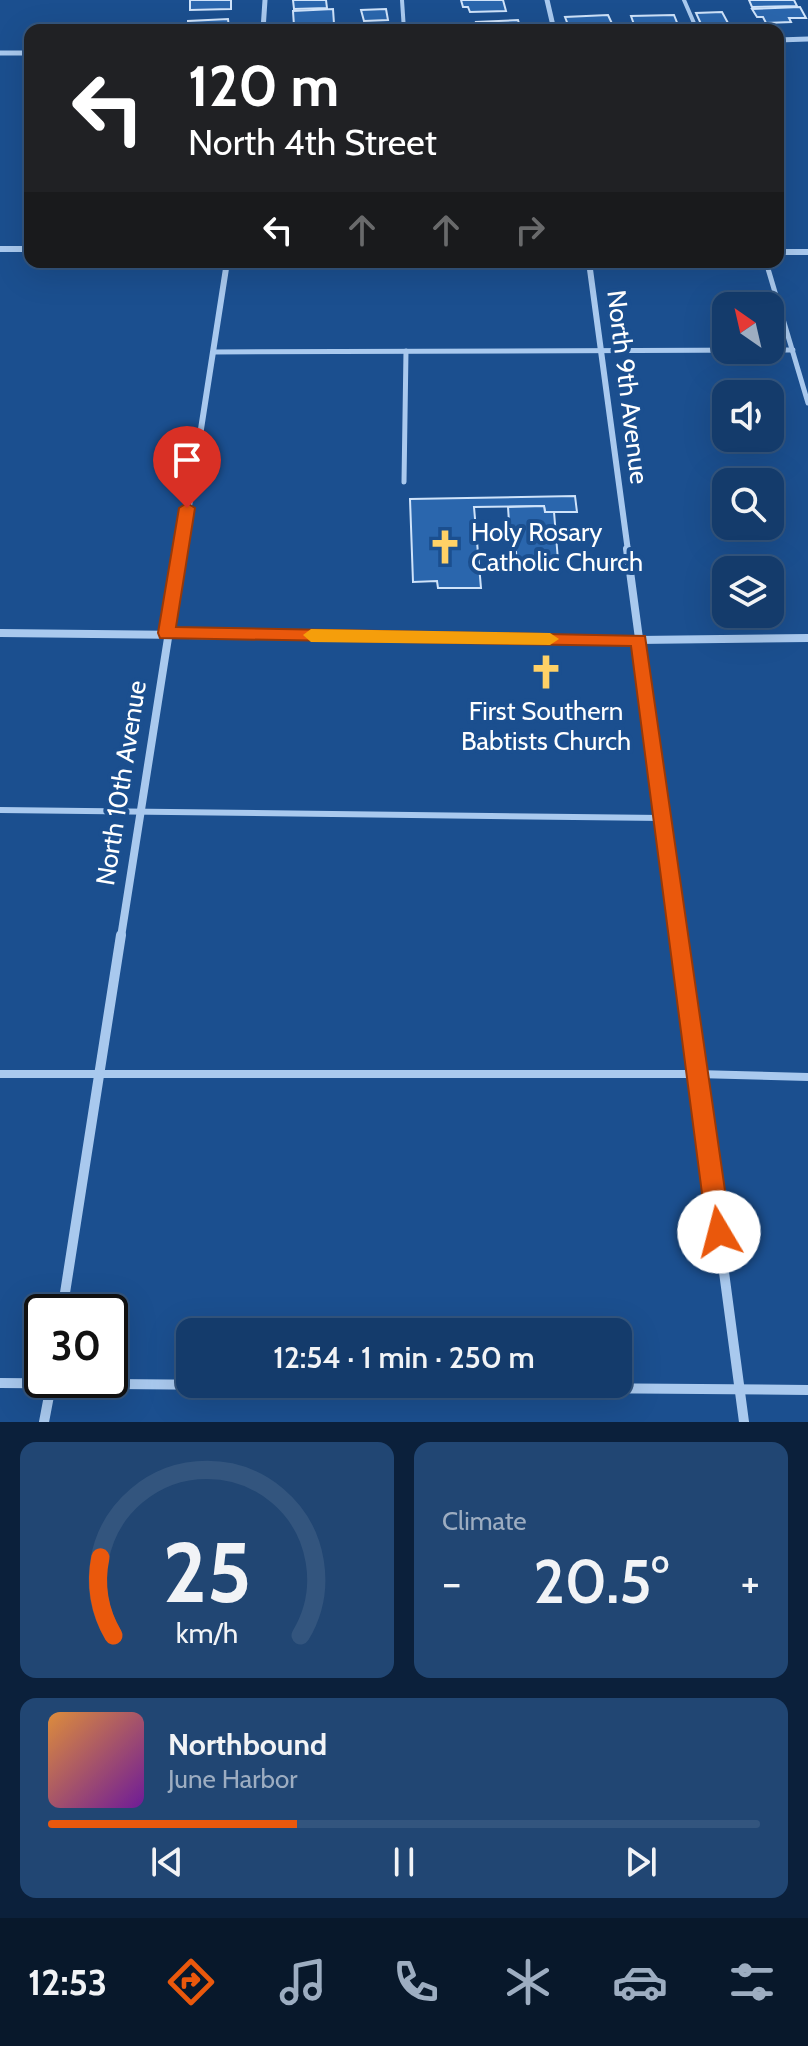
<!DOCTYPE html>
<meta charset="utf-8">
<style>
:root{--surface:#143b6b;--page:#214673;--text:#f1f3f6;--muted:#9dadc1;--line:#33557e;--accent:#ea580c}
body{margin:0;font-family:Cabin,sans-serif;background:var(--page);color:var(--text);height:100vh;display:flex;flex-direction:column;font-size:30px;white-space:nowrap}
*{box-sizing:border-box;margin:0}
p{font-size:26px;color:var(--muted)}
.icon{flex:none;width:44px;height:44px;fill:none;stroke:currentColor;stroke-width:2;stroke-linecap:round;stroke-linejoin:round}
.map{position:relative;height:1422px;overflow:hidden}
.drawer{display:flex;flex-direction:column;gap:20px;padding:20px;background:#0b203b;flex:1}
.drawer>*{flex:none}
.hud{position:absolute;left:24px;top:24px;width:760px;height:244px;border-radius:16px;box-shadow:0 8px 32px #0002,0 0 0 2px var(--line);background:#202124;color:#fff;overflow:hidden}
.needle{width:52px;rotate:326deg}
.buttons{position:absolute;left:712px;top:292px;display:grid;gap:16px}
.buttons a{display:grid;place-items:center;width:72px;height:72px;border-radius:16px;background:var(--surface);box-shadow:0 8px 32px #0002,0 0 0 2px var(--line);font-size:40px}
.speed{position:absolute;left:24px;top:1294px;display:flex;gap:16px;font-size:40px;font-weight:700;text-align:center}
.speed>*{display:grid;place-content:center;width:104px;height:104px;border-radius:50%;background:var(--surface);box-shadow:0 8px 32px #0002,0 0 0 2px var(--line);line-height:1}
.speed .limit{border:4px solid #111;border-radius:12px;background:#fff;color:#111}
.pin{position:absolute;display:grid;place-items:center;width:68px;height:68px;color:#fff;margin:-82px -34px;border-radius:50% 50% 50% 0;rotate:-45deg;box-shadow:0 0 8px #0007}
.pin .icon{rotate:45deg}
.me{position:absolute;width:88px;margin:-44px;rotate:352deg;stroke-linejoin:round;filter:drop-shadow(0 0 6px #0008)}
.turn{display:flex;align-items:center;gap:28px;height:168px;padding:0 32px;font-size:36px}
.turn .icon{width:104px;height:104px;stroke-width:2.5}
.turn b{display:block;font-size:56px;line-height:68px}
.lanes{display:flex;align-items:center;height:76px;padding:0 32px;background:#0003;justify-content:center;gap:40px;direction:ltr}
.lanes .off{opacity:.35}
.big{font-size:60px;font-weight:600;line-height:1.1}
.drawer .tile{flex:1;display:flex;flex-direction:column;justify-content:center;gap:12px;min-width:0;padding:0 28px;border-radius:16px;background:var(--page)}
.drawer .dial{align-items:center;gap:0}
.dial svg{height:208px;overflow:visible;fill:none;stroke:var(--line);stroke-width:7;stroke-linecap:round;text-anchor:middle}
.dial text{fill:var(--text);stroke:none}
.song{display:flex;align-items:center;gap:24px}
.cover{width:96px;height:96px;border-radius:12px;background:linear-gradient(135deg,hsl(30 70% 55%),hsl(280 70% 35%))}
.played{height:8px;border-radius:4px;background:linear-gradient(90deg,var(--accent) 35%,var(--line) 35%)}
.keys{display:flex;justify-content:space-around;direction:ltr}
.heat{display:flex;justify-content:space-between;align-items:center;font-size:44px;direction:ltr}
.drawer .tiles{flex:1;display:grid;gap:20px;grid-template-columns:1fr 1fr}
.tile:last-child{grid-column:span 2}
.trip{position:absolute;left:176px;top:1318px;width:456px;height:80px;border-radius:16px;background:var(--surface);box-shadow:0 8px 32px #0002,0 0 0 2px var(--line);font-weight:600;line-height:80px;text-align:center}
.tab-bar{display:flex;height:128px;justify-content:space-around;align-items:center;background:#08182b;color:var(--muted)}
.tab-bar .icon{width:56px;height:56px}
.tab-bar .on{color:var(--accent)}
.tab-bar b{font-size:36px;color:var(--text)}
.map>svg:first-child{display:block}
.building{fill:#2a66ad;stroke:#cfe3fa;stroke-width:2}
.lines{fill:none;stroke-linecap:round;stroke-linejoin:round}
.service-far3{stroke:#a9c9ee;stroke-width:4}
.service-far2{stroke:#a9c9ee;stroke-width:5}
.service-far1{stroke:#a9c9ee;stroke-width:6}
.service{stroke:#a9c9ee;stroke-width:8}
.minor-far3{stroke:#a9c9ee;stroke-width:5}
.minor-far2{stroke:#a9c9ee;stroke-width:6}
.minor-far1{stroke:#a9c9ee;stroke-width:8}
.minor{stroke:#a9c9ee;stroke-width:10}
.tertiary{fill:#a9c9ee;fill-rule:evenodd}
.route{fill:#ea580c;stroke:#983908;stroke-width:2}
.slow{fill:#f59e0b}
.labels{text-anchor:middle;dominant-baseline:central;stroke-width:8;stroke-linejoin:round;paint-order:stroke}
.street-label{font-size:26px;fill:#fff;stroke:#1b4f8f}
.poi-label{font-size:26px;fill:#fff;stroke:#1b4f8f;text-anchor:start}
</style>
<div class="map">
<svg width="808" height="1422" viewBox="0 0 808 1422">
<rect width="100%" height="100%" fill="#1b4f8f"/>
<g class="building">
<path d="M190,0H231V9L190,10Z"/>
<path d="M293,0H326L327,8L294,9Z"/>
<path d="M461,0H503L506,11L470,12L468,7H463Z"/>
<path d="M749,0H794L797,6L752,7Z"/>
<path d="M800,7L806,18H789L791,22L766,23L763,17H757L752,9Z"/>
<path d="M333,9L334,24L294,26L293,11Z"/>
<path d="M386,9L388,20L364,21L361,10Z"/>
<path d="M722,12L728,23L701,24L696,13Z"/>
<path d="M608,15L615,30H570L565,17Z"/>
<path d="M674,15L680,30H636L631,16Z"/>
<path d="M228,19L229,28L188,30V21Z"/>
<path d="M518,20L521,30H478L476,22Z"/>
<path d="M575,496L577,512H545L544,506L474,507L481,588H438L437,581L413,582L410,499Z"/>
<path d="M544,506L545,512H554L558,560L517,562L516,552H511L508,507Z"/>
</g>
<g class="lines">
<g class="service-far3">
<path d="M402,0L404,30"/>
<path d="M684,0L697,30"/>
</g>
<g class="service-far2">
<path d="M766,262L808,403"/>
<path d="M213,352L793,350"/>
<path d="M404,482L406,351"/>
</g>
<path class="service-far1" d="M0,810L662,818"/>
<path class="service" d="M0,1074H697L808,1077"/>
<g class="minor-far3">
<path d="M547,0L554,30"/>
<path d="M263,30L265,0"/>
<path d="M778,40L808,39"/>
<path d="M0,53H30"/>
</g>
<g class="minor-far2">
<path d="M589,262L628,551"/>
<path d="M182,551L227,262"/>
</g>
<g class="minor-far1">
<path d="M627,549L679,937"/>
<path d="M0,633L638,640L808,638"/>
<path d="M121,937L182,549"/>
</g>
<g class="minor">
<path d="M679,935L744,1422"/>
<path d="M62,1312L121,935"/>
<path d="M0,1383L808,1390"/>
<path d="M44,1422L52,1380"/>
</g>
<g class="tertiary">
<rect x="0" y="246" width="30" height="6"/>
<rect x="778" y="249" width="30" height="6"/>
</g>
</g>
<path class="route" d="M187,503L195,508L176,627L645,636L731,1232L727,1240L719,1244L710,1240L707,1232L631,646L160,638L158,633L179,508Z"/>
<path class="slow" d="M311,629L550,633L559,639L550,645L311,642L303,635Z"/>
<defs>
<g id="church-bare" transform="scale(2.76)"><path d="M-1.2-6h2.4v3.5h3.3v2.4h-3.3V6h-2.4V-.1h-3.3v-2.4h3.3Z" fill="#ffd166" stroke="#1b4f8f" stroke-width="2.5" paint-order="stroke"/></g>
</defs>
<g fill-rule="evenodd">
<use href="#church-bare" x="445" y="547"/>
<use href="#church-bare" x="546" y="672"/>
</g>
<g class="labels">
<g class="street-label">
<text transform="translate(628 387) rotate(83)">North 9th Avenue</text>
<text transform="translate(121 783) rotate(-81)">North 10th Avenue</text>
</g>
<g class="poi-label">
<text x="471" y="532">Holy Rosary<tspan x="471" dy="30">Catholic Church</tspan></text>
<text x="546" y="711" text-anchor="middle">First Southern<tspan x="546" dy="30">Babtists Church</tspan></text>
</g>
</g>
</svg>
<div class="buttons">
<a><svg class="needle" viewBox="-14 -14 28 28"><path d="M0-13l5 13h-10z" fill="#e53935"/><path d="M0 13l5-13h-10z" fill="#9dadc1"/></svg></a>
<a><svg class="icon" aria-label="sound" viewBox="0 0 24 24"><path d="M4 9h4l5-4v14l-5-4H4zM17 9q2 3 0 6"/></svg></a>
<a><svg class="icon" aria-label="search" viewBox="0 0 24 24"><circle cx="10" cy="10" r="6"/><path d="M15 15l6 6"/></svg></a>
<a><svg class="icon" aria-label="layers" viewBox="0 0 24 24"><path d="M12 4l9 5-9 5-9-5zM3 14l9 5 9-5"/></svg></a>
</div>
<div class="speed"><div class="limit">30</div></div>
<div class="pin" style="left:187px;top:508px;background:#d93025"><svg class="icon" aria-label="arrive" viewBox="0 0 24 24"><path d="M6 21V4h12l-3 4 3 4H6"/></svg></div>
<svg class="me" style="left:719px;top:1232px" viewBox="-20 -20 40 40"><circle r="19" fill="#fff"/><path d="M0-13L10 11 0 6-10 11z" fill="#ea580c"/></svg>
<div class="trip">12:54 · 1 min · 250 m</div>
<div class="hud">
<div class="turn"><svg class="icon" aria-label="left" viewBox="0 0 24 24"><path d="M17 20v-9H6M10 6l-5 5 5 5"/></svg><div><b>120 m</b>North 4th Street</div></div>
<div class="lanes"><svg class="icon" aria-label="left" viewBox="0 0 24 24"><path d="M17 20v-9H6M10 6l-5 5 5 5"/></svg><svg class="icon off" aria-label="ahead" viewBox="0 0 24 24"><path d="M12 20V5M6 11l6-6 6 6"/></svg><svg class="icon off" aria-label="ahead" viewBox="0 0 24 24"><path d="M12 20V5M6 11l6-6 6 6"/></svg><svg class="icon off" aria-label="right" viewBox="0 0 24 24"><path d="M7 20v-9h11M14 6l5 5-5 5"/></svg></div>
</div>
</div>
<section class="drawer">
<div class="tiles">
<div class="tile dial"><svg viewBox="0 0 100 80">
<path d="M14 69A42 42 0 1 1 86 69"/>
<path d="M14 69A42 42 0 0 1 9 39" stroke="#ea580c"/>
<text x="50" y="56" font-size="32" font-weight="700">25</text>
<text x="50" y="72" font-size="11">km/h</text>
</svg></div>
<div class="tile"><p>Climate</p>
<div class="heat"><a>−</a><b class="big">20.5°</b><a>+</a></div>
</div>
<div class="tile">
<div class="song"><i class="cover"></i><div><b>Northbound</b><p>June Harbor</p></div></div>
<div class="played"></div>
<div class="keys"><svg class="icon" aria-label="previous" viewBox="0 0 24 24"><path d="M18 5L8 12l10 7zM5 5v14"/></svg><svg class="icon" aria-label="pause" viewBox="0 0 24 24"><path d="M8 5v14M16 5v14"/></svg><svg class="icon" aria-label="next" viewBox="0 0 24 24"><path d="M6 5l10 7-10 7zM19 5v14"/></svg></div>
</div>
</div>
</section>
<nav class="tab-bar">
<b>12:53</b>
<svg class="icon on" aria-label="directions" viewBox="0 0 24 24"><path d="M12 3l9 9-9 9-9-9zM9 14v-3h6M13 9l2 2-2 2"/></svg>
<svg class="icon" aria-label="music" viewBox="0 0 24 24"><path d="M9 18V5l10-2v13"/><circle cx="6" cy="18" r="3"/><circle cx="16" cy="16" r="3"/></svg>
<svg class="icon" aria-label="phone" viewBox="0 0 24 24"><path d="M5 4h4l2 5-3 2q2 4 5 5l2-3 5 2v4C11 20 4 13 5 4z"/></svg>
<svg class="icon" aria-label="climate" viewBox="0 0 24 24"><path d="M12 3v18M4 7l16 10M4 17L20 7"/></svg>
<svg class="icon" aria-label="car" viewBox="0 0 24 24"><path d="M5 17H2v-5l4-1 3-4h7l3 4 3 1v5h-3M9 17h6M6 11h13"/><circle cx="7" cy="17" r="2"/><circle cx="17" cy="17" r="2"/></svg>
<svg class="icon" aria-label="filters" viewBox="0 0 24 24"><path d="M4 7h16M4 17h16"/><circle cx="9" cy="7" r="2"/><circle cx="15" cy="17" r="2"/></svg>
</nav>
